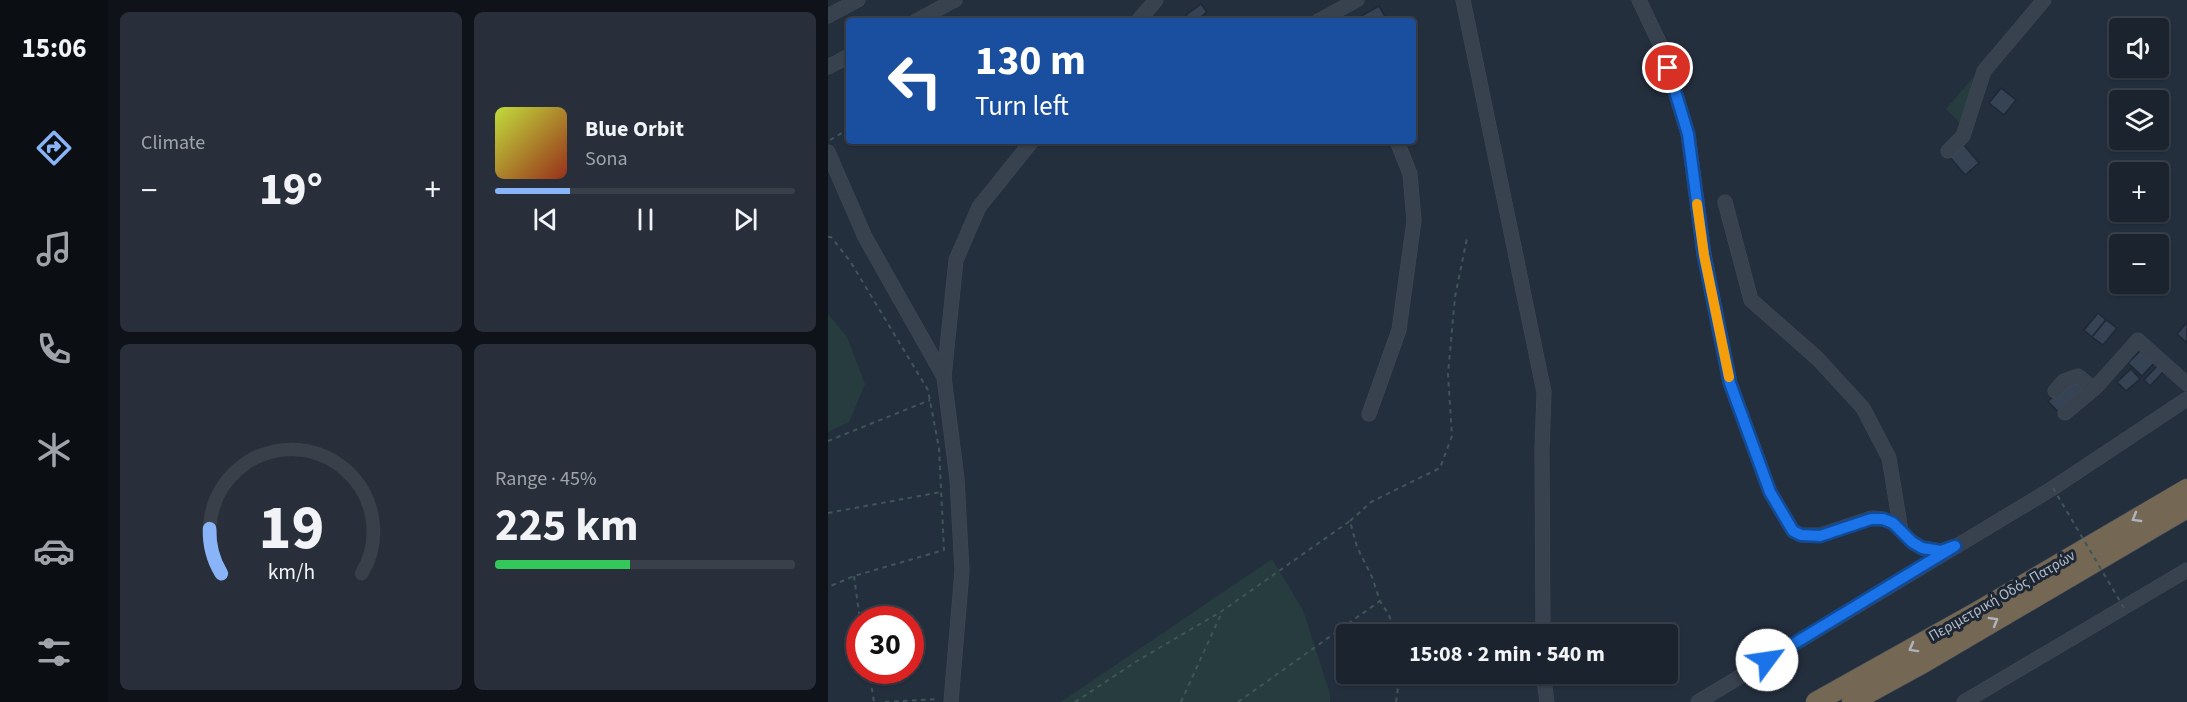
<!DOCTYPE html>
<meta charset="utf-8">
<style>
:root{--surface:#1b232e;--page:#282f3a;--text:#f1f3f6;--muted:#a0a4aa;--line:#39404a;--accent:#8ab4f8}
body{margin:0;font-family:"Source Sans 3",sans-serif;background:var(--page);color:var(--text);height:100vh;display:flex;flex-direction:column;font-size:22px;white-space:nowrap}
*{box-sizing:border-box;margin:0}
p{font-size:20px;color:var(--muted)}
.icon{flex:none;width:33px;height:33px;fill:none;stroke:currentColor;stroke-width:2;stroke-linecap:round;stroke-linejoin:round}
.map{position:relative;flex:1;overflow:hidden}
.side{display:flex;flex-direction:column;gap:12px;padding:12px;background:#0f1319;width:720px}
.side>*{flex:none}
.top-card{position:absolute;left:18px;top:18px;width:570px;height:126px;border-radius:6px;box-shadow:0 2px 4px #0004,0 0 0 2px var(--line);background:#1a4fa0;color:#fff;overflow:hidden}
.buttons{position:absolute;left:1281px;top:18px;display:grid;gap:12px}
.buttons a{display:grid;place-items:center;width:60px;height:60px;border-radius:6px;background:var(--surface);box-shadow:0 2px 4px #0004,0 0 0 2px var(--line);font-size:30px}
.speed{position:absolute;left:18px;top:606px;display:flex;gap:12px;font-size:30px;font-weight:700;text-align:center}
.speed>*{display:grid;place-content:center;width:78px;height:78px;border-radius:50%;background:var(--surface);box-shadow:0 2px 4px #0004,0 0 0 2px var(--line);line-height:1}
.speed .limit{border:9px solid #d22;background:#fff;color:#111}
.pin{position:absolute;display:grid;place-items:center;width:51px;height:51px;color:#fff;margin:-26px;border:3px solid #fff;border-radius:50%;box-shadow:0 2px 6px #0007}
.me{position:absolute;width:66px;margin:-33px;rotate:59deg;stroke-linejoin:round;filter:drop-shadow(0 0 4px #0008)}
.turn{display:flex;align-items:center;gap:21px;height:126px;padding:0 30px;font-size:27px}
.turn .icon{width:78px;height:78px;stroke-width:2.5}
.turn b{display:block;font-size:42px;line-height:51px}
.big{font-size:45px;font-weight:700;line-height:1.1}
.side .widget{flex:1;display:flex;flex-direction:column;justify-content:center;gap:9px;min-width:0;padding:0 21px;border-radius:9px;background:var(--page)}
.side .dial{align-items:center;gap:0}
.dial svg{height:156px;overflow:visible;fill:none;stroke:var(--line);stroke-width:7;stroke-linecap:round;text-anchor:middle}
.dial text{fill:var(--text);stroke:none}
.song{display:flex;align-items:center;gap:18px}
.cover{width:72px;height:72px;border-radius:9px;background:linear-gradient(135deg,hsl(70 70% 55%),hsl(10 70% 35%))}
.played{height:6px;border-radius:3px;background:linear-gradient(90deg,var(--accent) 25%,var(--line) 25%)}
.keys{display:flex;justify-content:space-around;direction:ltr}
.heat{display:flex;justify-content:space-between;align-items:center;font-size:33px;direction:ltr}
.charge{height:9px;border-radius:4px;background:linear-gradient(90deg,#34c759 45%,var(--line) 0)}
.side .tiles{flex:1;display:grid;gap:12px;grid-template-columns:repeat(2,1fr)}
.trip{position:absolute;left:508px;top:624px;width:342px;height:60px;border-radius:6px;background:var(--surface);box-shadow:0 2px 4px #0004,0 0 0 2px var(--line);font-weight:700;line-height:60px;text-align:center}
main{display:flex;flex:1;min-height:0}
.tabs{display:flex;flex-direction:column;width:108px;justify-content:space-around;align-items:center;background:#0b0e12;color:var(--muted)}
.tabs .icon{width:42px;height:42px}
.tabs .active{color:var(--accent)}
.tabs b{font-size:27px;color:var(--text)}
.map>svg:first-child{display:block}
.green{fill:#263c3f}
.building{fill:#364354;stroke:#1f2835;stroke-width:1.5}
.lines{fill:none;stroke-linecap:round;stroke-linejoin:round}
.minor-casing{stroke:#414a57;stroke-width:15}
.highway-casing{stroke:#434c59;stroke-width:21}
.path{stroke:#3f5557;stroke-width:2;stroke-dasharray:4.5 4.5;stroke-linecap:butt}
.minor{stroke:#38414e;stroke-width:14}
.highway{stroke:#746855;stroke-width:20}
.path-bridge{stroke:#3f5557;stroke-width:2;stroke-dasharray:4.5 4.5;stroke-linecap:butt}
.oneway{stroke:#aeb4bd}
.route-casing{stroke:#114b97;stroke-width:15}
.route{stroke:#1a73e8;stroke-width:10}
.slow{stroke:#f59e0b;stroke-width:10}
.labels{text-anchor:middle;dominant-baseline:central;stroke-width:6;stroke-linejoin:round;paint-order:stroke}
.street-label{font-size:15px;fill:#b4bcc9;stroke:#1d2633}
</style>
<main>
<nav class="tabs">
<b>15:06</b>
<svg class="icon active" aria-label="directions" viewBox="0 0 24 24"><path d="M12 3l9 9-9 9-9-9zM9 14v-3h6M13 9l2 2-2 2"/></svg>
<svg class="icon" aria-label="music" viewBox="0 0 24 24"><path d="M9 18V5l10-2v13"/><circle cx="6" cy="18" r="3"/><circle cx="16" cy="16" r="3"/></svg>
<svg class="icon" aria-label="phone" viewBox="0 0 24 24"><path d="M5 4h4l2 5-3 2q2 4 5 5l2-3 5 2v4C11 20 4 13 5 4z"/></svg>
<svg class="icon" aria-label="climate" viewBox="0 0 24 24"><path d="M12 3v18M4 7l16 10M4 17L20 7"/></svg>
<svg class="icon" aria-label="car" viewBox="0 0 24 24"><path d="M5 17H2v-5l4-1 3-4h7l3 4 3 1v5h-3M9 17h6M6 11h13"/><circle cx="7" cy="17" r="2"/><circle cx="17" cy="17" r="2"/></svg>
<svg class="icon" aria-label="filters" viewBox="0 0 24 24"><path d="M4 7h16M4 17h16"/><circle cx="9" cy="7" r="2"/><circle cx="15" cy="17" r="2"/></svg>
</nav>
<section class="side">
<div class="tiles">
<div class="widget"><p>Climate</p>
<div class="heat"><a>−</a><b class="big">19°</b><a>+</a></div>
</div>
<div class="widget">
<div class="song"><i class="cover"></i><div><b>Blue Orbit</b><p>Sona</p></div></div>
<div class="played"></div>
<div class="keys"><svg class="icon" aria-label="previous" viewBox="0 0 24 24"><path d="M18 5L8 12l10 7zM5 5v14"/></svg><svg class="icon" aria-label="pause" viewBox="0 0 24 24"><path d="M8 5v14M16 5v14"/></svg><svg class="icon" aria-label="next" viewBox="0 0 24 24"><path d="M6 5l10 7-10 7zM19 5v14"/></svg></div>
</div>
<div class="widget dial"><svg viewBox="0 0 100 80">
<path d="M14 69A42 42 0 1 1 86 69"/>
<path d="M14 69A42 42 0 0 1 8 46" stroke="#8ab4f8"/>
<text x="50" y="56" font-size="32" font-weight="700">19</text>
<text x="50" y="72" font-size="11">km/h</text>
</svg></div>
<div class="widget"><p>Range · 45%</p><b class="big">225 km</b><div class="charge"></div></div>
</div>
</section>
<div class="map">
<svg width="1359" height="702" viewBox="0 0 1359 702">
<rect width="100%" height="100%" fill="#242f3e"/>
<g class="green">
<path d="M1149,73L1132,123L1118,109Z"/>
<path d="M0,314L19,337L37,384L21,422L0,432Z"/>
<path d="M444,559L475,610L502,694V702H233Z"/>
</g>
<g class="building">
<path d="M373,4L379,12L368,21H363L358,15Z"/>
<path d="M551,6L558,18L553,21H524Z"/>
<path d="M1173,88L1188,100L1176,115L1161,103Z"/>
<path d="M1135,144L1151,163L1137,175L1121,156Z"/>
<path d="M1270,313L1278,320L1264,337L1256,330Z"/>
<path d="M1278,320L1289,328L1275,345L1264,337Z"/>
<path d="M1359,322V343L1349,334Z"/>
<path d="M1312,351L1326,363L1314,376L1300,363Z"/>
<path d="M1330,365L1336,371L1322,386L1316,380Z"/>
<path d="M1303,369L1312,379L1298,391L1289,382Z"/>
<path d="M1247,379L1256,389L1229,411L1220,401Z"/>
</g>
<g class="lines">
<g class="minor-casing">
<g id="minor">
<path d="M635,0L716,392L714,450L715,634"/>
<path d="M811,0L833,46L860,134L876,254L902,383L942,492L965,531L973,535H992L1043,518L1055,519L1065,523L1084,542L1094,548L1113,551L1127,546"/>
<path d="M0,16L30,0"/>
<path d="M88,21L127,0"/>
<path d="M310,21L328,0"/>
<path d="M490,21L529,0"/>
<path d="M0,67L21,56"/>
<path d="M1120,151L1135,136L1156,71L1216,0"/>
<path d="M0,152L37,237L116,377L129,479L134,571L123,702"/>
<path d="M897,202L923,300L989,358L1035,408L1061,458L1073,531"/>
<path d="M116,377L128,260L151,207L204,141"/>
<path d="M1227,391L1236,381L1250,376L1266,389"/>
<path d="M1237,413L1268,387L1310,340L1359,384"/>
<path d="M541,414L571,330L586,221L582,174L569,141"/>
<path d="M715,674L719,702"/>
<path d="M870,702L1225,488L1359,399"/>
<path d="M1136,702L1359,570"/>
</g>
</g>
<g class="highway-casing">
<g id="highway">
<path d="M988,702L1149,612L1359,489"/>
<path d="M1024,702L1097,662L1359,508"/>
</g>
</g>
<g class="path">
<path d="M2,140L21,129"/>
<path d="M0,237H3L22,261L100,390L111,448L116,550L26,576L0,587"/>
<path d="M0,441L102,400"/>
<path d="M0,513L113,492"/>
<path d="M522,521L543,502L612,468L624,436L620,374L627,297L639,238"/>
<path d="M26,576L32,620"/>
<path d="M41,670L46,702"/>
<path d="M57,702L111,699"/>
<path d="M247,702L309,661L394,611L522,521L529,547L544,577L552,601L561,615L567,634"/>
<path d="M353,702L394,612"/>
<path d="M410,702L552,601"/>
<path d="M568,702L572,674"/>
</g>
<use href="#minor" class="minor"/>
<use href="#highway" class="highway"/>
<path class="path-bridge" d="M1225,488L1296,608"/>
</g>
<defs><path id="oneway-chevron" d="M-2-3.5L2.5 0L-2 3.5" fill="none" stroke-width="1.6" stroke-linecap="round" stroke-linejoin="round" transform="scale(1.5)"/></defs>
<g class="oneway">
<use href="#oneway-chevron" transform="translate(1308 518) rotate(150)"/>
<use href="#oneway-chevron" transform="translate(1166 621) rotate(-30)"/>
<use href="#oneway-chevron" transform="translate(1085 648) rotate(151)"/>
</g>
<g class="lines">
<g class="route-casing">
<path id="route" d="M840,68L860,134L876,255L902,383L942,492L965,531L973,535L992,536L1043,519H1055L1065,523L1084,542L1094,548L1113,551L1127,546L939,660"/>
</g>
<use href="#route" class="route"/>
<path class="slow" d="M869,204L876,255L901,377"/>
</g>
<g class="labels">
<g class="street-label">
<text transform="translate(1174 596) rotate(-30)">Περιμετρική Οδός Πατρών</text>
</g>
</g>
</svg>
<div class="buttons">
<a><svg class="icon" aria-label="sound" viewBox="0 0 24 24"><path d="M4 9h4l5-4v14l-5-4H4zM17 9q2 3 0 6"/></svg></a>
<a><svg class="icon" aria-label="layers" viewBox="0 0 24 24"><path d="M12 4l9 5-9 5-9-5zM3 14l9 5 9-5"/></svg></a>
<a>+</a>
<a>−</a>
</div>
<div class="speed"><div class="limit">30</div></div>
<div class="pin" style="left:840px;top:68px;background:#d93025"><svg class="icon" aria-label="arrive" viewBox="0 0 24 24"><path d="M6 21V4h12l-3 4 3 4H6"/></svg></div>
<svg class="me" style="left:939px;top:660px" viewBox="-20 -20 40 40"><circle r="19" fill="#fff"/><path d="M0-13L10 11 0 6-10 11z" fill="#1a73e8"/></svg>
<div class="trip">15:08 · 2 min · 540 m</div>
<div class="top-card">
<div class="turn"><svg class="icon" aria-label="left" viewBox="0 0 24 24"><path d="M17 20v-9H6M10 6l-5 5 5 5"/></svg><div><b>130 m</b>Turn left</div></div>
</div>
</div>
</main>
